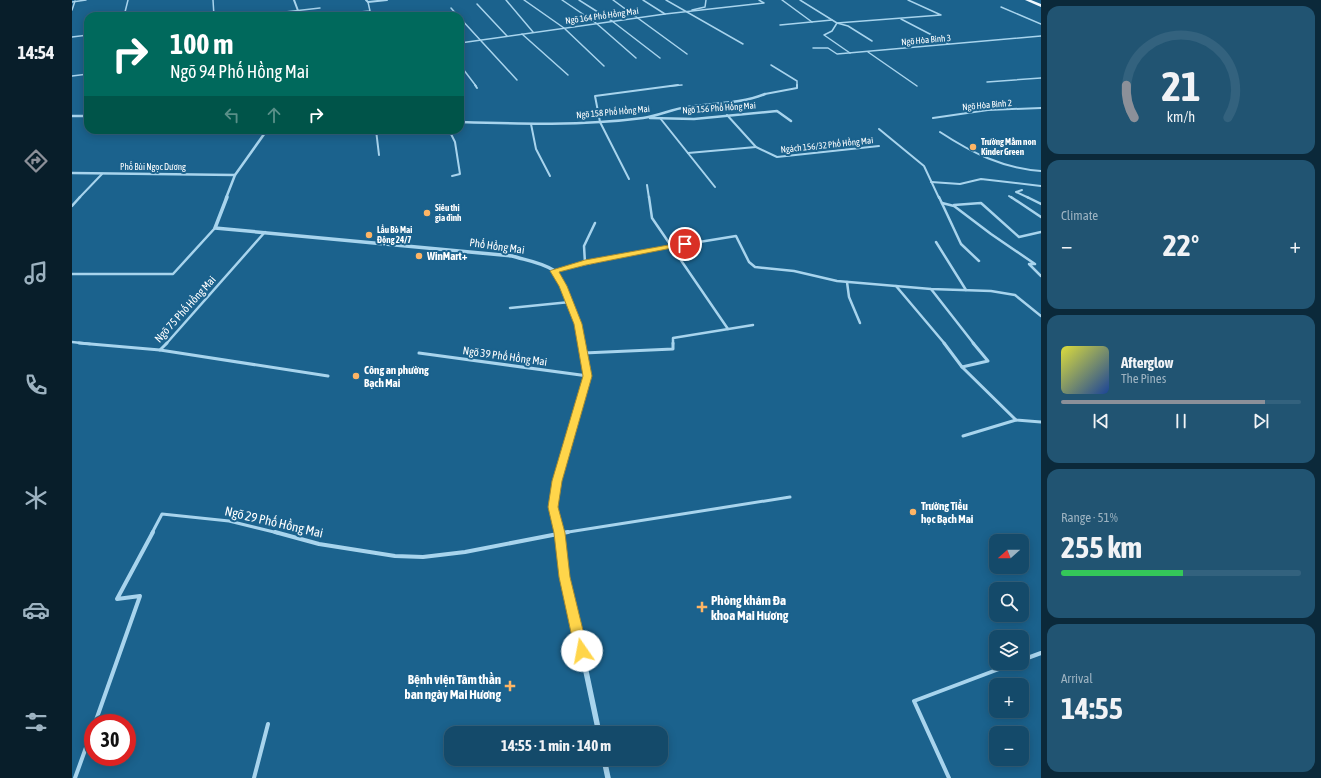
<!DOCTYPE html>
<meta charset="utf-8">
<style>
:root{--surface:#144a6a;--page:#215472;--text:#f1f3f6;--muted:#9db3c1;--line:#33627e;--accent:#8c9099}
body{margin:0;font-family:"Asap Condensed",sans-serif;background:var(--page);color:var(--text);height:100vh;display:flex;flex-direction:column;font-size:15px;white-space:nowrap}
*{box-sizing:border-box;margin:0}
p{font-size:13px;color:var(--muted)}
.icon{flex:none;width:22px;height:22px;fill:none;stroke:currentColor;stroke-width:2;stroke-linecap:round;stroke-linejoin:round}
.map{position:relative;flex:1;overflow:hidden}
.details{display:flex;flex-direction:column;gap:6px;padding:6px;background:#0b293a;width:280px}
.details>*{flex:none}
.guide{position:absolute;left:12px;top:12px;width:380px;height:122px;border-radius:12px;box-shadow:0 2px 10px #0003,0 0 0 1px var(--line);background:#00695c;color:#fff;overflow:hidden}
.needle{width:26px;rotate:249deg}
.buttons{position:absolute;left:917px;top:534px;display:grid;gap:8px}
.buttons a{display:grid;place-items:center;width:40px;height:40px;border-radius:8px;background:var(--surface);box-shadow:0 2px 10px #0003,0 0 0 1px var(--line);font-size:20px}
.speed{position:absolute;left:12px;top:714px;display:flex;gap:8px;font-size:20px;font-weight:700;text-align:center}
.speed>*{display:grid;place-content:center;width:52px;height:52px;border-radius:50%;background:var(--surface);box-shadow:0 2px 10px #0003,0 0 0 1px var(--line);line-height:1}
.speed .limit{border:6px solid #d22;background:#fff;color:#111}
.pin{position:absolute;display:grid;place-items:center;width:34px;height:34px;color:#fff;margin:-17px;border:2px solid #fff;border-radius:50%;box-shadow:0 1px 4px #0007}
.me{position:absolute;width:44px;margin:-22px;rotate:348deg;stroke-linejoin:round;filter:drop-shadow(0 0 3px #0008)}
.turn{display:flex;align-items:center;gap:14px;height:84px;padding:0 20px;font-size:18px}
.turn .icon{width:52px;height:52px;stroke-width:2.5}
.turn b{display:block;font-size:28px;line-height:34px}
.lanes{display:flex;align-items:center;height:38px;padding:0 20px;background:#0003;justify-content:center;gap:20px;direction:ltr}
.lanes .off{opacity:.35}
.big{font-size:30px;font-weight:700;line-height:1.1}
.details .card{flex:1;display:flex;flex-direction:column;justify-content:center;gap:6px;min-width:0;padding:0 14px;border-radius:12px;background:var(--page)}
.details .dial{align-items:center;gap:0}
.dial svg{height:104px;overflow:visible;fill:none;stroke:var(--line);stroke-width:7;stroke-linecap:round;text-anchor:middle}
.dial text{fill:var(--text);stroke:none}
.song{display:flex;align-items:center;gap:12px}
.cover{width:48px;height:48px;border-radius:6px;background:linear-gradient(135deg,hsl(60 70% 55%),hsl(220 70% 35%))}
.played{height:4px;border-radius:2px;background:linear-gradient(90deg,var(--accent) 85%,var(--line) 85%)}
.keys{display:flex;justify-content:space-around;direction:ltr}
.heat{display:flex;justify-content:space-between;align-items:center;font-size:22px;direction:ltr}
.charge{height:6px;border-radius:3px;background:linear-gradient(90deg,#34c759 51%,var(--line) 0)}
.trip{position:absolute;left:372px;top:726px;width:224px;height:40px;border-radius:12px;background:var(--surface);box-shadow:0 2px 10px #0003,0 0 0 1px var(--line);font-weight:700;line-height:40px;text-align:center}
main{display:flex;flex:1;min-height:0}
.tabs{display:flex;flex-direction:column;width:72px;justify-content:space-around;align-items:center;background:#081e2a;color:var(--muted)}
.tabs .icon{width:28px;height:28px}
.tabs .selected{color:var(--accent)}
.tabs b{font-size:18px;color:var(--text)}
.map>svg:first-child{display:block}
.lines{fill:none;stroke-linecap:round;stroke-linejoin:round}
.service-far4{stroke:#a8d4ed;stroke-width:1.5}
.service-far3{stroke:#a8d4ed;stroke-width:2}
.service-far2{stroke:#a8d4ed;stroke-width:2.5}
.service-far1{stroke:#a8d4ed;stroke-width:3}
.service{stroke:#a8d4ed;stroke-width:4}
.minor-far4{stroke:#a8d4ed;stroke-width:2}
.minor-far3{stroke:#a8d4ed;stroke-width:2.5}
.minor-far2{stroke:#a8d4ed;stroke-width:3.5}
.minor-far1{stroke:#a8d4ed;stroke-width:4.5}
.minor{stroke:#a8d4ed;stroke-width:5.5}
.primary{fill:#eef8ff;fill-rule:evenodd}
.route{fill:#ffd54a;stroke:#a68a30}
.poi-dot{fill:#feb565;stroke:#1b628d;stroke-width:1.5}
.labels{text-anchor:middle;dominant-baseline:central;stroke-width:4;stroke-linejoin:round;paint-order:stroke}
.far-street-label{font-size:9px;fill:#fff;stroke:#1b628d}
.far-poi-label{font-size:9px;font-weight:bold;fill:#fff;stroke:#1b628d;text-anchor:start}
.street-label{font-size:11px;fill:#fff;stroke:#1b628d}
.poi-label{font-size:11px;font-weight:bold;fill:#fff;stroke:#1b628d;text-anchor:start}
.near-street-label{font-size:13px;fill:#fff;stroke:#1b628d}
.near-poi-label{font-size:13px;font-weight:bold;fill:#fff;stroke:#1b628d;text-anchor:start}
</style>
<main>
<nav class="tabs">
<b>14:54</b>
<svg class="icon selected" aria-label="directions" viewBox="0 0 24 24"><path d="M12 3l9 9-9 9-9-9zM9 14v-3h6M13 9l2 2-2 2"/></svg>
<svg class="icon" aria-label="music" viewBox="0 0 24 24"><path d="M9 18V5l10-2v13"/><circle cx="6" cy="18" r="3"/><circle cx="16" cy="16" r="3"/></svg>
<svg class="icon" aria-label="phone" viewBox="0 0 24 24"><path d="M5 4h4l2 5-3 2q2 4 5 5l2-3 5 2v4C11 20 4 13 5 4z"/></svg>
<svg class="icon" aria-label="climate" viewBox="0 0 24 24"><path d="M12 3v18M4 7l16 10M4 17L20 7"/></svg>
<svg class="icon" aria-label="car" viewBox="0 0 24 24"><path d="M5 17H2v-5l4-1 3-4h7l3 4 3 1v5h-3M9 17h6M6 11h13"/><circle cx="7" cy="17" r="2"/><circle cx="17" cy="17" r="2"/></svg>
<svg class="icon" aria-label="filters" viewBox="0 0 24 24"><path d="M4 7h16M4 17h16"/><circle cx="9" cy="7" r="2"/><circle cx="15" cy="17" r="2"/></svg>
</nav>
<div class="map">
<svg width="969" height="778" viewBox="0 0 969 778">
<rect width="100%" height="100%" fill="#1b628d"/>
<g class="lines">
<g class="service-far4">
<path d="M141,0L142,16"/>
<path d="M434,0L461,32"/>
<path d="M452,0L492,28L532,66"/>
<path d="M490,0L524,23L564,58"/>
<path d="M507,0L540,21L588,58"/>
<path d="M541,0L615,54"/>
<path d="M571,0L593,14"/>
<path d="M594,0L671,44"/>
<path d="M710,0L740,22"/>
<path d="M728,0L765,23L776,26L800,41"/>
<path d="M0,2L14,0"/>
<path d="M405,4L435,36"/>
<path d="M929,7L969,24"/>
<path d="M379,8L386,16"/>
<path d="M0,10L3,1"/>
<path d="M620,10L633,7L634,0"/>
<path d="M52,16L56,0"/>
<path d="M177,16L248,8"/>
<path d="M246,16L298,11L296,2"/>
<path d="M388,18L445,80"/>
<path d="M829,19L877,44"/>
<path d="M708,25L760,20"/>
<path d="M450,34L496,75"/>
<path d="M0,37L16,35"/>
<path d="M388,43L593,14L692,3L687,0"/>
<path d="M741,48H756L765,54L969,36"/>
<path d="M796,52L845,86"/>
<path d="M778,53L752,35L760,31L765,23L869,15L836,0"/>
<path d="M388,65L404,86"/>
<path d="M699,65L725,81V86"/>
<path d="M0,76L16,74"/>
<path d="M915,82L969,78"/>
<path d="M598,86L610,85"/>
</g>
<g class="service-far3">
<path d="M403,85L405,88"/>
<path d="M693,94L725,88V85"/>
<path d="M655,115L684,147L705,157L807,146"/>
<path d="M588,118L643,187"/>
<path d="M861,118L916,110L969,108"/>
<path d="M459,124L464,149L478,176"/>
<path d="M807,129L852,166L867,198"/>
<path d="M304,130L307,155"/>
<path d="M377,130L383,142L388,174L380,176"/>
<path d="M868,132C900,153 930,168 969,171"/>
<path d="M616,153L684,147"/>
<path d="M557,179L528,122L523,96L606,85"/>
<path d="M859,182L888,184L909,179L969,186"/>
<path d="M575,185L577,198"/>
<path d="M950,190L944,192L957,198"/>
<path d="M937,196L940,198"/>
<path d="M7,198L30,174"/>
</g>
<g class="service-far2">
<path d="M577,197L580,218L656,329"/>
<path d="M867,197L889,244L907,261"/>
<path d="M939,197L969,217"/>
<path d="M955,197L969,204"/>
<path d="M870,203L882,206L919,234L963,264H957L969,276"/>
<path d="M882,205L909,203L947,237L969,232"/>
<path d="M0,206L8,197"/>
<path d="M864,242L894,290"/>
<path d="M513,263L512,246L523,223"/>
<path d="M482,271L572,251L664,236L677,262L683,267L722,271L765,281L859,289L919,291L943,295L969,316"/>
<path d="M0,274H101L143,228"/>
<path d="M775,282L777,297L788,323"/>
<path d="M824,286L873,344"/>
<path d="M859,289L902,344"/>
<path d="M438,308L498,302"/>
<path d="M0,342L18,344"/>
<path d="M94,344L193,232"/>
<path d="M601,344V338L681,325"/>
</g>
<g class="service-far1">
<path d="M7,343L88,350L95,343"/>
<path d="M872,343L890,367L944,420L969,422"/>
<path d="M88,350L256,376"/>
<path d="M347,353L516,376"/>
<path d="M512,353L601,349V343"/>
<path d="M890,367L916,361L901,343"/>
<path d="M891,436L944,420"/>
<path d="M80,533L90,514L157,521L206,533"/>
<path d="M490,533L718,497"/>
</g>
<g class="service">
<path d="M203,532L247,544L323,556L351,557L393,552L496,532"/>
<path d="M950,660L969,653"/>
<path d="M23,723L68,596L45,599L81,532"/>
<path d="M3,778L21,728"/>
<path d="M182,778L196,724"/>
<path d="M877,778L842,701L943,663"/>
</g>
<g class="minor-far4">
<path d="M222,0L228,16"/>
<path d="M294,0L296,2L315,0"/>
</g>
<g class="minor-far3">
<path d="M0,116H16"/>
<path d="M578,118L622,119L705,111L719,121"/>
<path d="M388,122C449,124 510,126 571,118C586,116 600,109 615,107C641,103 668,104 693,94"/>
<path d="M0,173L163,175"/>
<path d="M154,198L163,175L195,130"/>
</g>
<path class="minor-far2" d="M155,197L143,228L440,256C453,260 469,262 481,270C494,279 507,327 510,344"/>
<path class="minor-far1" d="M488,533L481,507L485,481L516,376L510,343"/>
<g class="minor">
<path d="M488,532L492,577L504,624L527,733"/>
<path d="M532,759L536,778"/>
</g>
<path class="primary" d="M953,0H959L969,4V7Z"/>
</g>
<path class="route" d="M613,242H615V245L514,265L487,272L495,286L510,324L520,376L490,481L486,507L493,533L498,577L516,651L514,655L510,657L505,655L503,651L487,577L482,533L476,507L480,481L511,376L502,324L487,286L478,271L480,270L513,260Z"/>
<g class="poi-dot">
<circle cx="901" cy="147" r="4"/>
<circle cx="355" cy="213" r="4"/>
<circle cx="297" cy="235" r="4"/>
<circle cx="347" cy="256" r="4"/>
<circle cx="284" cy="376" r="4"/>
<circle cx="841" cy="512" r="4"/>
<path d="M628 601h4v4h4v4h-4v4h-4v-4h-4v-4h4z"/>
<path d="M436 680h4v4h4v4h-4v4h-4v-4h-4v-4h4z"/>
</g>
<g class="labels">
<g class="far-street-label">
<text transform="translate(530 16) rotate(-8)">Ngõ 164 Phố Hồng Mai</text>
<text transform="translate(854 40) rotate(-5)">Ngõ Hòa Bình 3</text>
<text transform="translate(915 105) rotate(-5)">Ngõ Hòa Bình 2</text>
<text transform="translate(647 108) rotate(-4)">Ngõ 156 Phố Hồng Mai</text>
<text transform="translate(541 112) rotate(-5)">Ngõ 158 Phố Hồng Mai</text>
<text transform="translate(755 145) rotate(-6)">Ngách 156/32 Phố Hồng Mai</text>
<text x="81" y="167">Phố Bùi Ngọc Dương</text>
</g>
<g class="far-poi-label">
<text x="909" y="142">Trường Mầm non<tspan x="909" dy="10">Kinder Green</tspan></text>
<text x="363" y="208">Siêu thị<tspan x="363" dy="10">gia đình</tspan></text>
<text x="305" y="230">Lẩu Bò Mai<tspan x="305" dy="10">Động 24/7</tspan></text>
</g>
<g class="street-label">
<text transform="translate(425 246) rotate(8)">Phố Hồng Mai</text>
<text transform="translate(113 309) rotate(-48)">Ngõ 75 Phố Hồng Mai</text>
<text transform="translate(433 356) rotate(8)">Ngõ 39 Phố Hồng Mai</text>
</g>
<g class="poi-label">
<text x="355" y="256">WinMart+</text>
<text x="292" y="370">Công an phường<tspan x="292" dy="13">Bạch Mai</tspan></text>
<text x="849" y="506">Trường Tiểu<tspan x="849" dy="13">học Bạch Mai</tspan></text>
</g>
<g class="near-street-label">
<text transform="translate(202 522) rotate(13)">Ngõ 29 Phố Hồng Mai</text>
</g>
<g class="near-poi-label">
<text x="639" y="600">Phòng khám Đa<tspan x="639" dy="15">khoa Mai Hương</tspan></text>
<text x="429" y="679" text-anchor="end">Bệnh viện Tâm thần<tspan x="429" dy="15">ban ngày Mai Hương</tspan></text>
</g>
</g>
</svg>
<div class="buttons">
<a><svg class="needle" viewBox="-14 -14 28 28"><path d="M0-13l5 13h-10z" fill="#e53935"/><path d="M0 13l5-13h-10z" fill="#9db3c1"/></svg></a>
<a><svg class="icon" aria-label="search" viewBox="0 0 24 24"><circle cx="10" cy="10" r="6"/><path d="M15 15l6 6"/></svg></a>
<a><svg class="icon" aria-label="layers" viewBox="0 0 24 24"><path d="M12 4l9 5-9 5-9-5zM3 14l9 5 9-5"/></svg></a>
<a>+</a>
<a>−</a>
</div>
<div class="speed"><div class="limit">30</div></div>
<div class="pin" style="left:613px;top:244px;background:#d93025"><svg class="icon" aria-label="arrive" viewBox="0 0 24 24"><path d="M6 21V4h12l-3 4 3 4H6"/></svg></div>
<svg class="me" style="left:510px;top:651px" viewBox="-20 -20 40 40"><circle r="19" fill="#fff"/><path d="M0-13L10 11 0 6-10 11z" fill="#ffd54a"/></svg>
<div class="trip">14:55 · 1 min · 140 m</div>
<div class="guide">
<div class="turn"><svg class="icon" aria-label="right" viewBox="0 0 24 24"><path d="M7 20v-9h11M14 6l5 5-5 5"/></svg><div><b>100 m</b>Ngõ 94 Phố Hồng Mai</div></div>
<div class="lanes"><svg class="icon off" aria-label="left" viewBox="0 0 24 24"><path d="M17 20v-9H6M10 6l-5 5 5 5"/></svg><svg class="icon off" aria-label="ahead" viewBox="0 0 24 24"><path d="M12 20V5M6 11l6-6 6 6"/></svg><svg class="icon" aria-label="right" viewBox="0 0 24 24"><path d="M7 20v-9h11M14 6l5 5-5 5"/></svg></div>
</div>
</div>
<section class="details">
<div class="card dial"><svg viewBox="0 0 100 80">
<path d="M14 69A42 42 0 1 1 86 69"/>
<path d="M14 69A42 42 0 0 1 8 44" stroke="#8c9099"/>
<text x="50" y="56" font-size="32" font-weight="700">21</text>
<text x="50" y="72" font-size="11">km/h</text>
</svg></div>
<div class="card"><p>Climate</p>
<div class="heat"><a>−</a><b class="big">22°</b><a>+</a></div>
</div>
<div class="card">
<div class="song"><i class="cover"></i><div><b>Afterglow</b><p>The Pines</p></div></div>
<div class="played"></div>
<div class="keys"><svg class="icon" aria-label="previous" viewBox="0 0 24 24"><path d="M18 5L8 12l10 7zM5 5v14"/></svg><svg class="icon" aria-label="pause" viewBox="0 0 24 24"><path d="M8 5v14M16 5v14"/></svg><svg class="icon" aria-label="next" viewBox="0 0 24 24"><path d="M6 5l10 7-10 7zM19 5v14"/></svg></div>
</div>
<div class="card"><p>Range · 51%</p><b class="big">255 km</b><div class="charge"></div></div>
<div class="card"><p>Arrival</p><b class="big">14:55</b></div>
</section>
</main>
